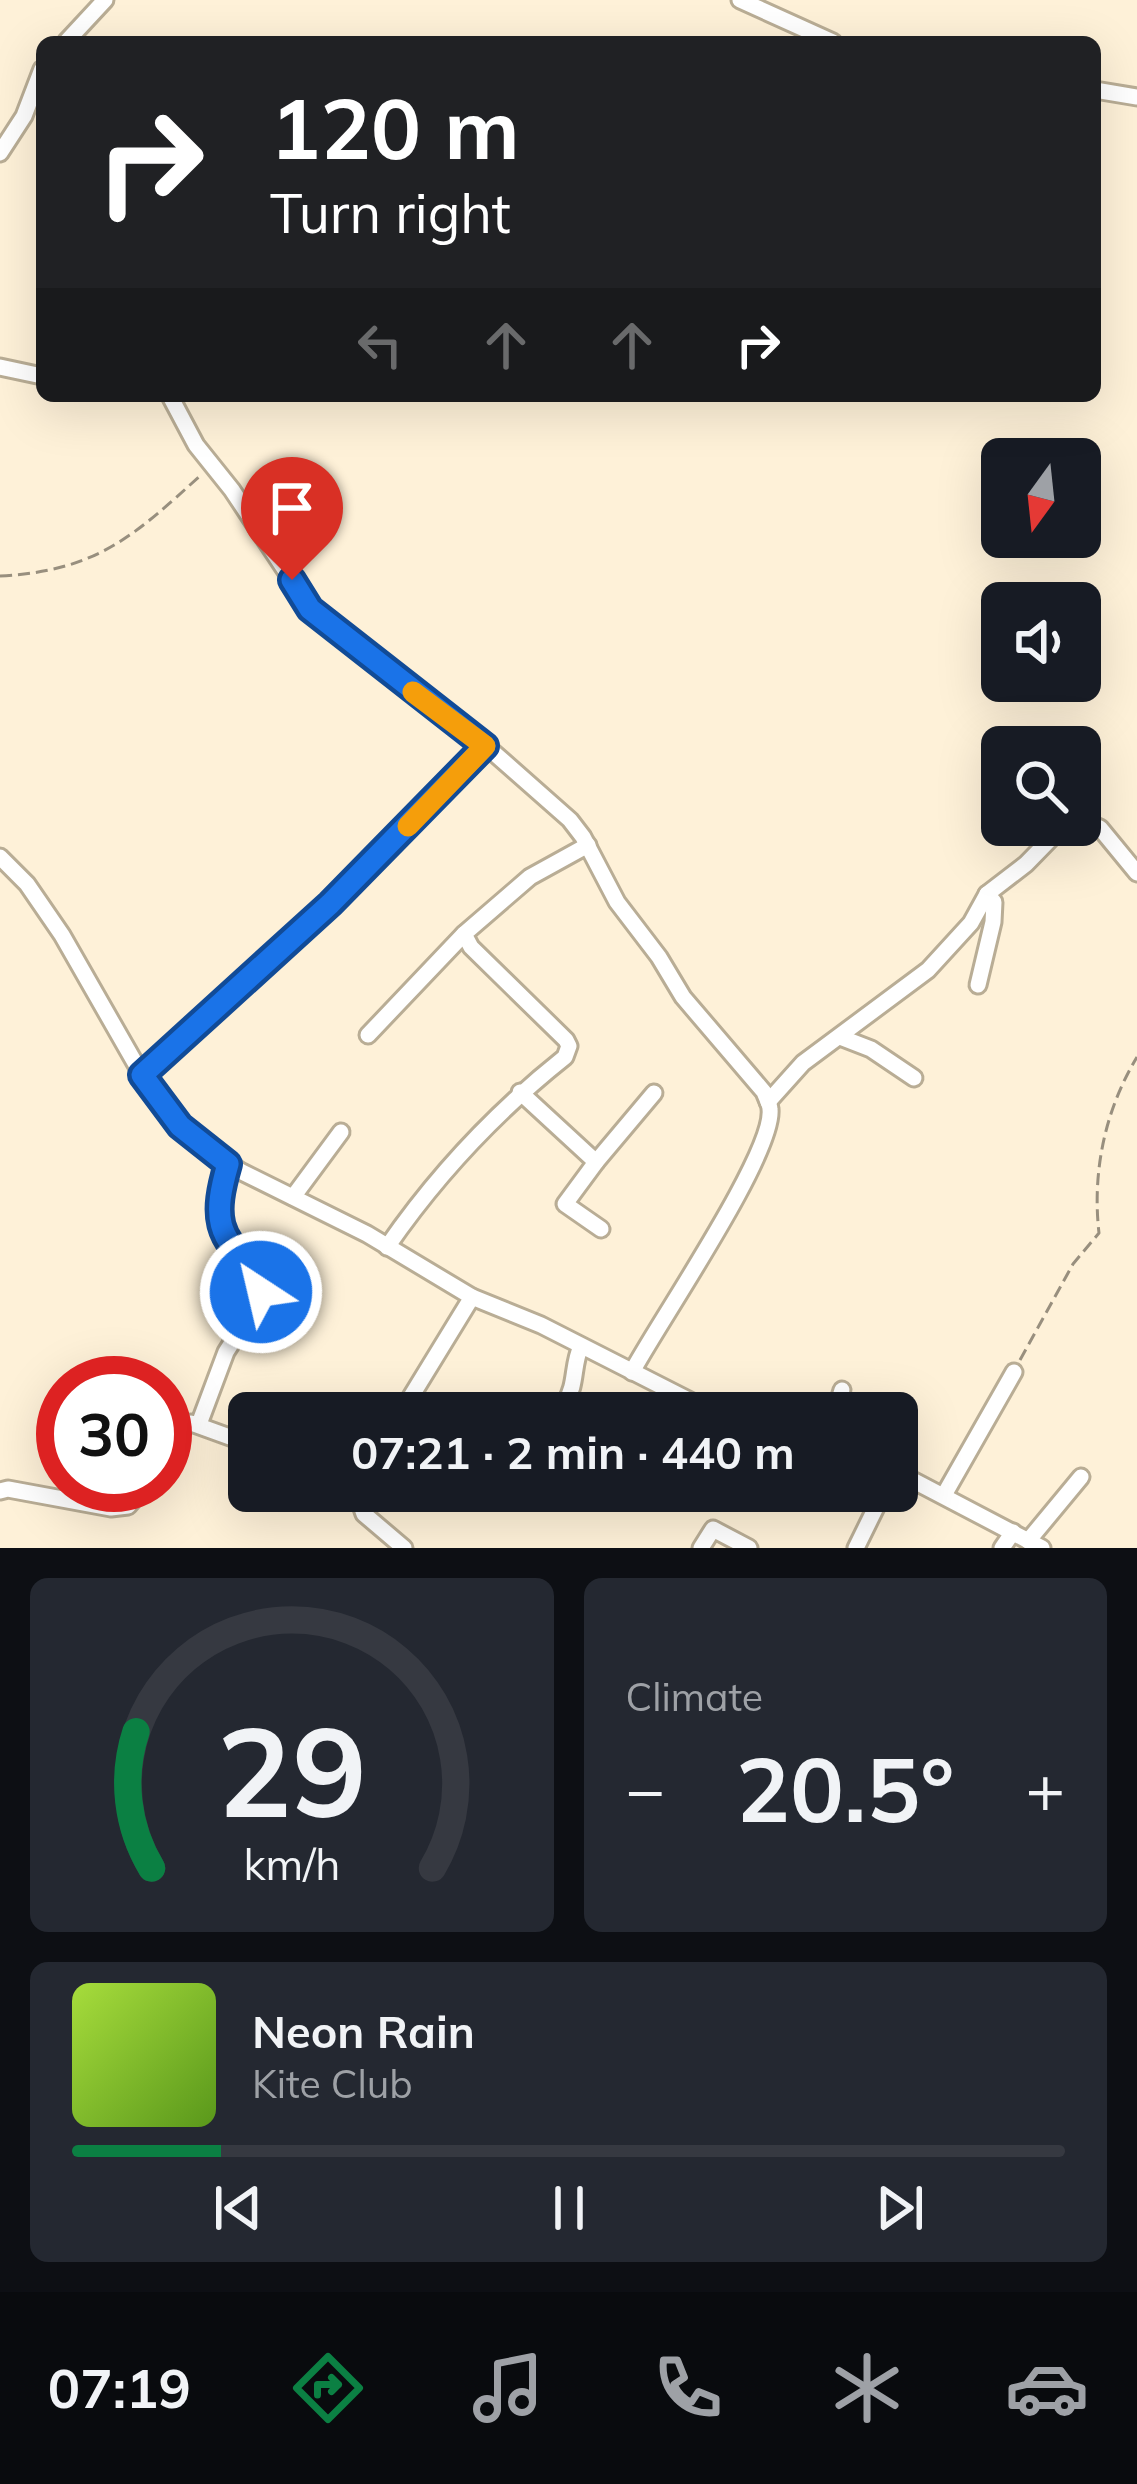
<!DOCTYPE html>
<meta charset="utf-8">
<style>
:root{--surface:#171b24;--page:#242831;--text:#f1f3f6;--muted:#9ea1a6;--line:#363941;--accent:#0b8043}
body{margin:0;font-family:Mulish,sans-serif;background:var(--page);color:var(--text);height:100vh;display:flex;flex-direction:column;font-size:45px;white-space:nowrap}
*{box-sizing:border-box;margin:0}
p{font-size:39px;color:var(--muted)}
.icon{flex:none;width:66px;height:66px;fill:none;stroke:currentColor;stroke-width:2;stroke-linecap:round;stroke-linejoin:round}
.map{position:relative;height:1548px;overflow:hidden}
.sheet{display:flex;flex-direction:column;gap:30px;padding:30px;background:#0d0f14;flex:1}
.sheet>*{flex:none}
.top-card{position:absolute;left:36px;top:36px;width:1065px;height:366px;border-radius:18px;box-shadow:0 12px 48px #0002;background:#202124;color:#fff;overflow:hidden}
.needle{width:78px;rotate:195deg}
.controls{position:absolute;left:981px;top:438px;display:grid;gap:24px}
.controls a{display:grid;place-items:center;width:120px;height:120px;border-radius:18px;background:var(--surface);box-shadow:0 12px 48px #0002;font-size:60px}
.speed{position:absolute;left:36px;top:1356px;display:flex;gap:24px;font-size:60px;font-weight:700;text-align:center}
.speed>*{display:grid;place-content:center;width:156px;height:156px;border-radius:50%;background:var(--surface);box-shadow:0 12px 48px #0002;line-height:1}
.speed .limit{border:18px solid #d22;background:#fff;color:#111}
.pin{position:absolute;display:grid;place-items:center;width:102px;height:102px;color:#fff;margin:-123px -51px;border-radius:50% 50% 50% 0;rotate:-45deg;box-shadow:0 0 12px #0007}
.pin .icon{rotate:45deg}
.me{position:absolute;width:132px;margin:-66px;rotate:325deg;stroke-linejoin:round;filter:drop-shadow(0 0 9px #0008)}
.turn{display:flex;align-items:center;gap:42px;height:252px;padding:0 36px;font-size:54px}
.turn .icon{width:156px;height:156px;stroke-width:2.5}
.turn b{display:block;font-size:84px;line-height:102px}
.lanes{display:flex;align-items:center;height:114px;padding:0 36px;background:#0003;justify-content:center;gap:60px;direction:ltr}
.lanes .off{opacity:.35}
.big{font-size:90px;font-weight:700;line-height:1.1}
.sheet .tile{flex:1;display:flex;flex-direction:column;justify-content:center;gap:18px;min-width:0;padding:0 42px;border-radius:18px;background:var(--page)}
.sheet .dial{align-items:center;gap:0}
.dial svg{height:312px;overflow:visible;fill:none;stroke:var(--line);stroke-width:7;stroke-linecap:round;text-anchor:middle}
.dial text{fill:var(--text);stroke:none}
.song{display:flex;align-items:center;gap:36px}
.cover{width:144px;height:144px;border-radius:18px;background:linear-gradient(135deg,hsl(80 70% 55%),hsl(90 70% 35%))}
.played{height:12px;border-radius:6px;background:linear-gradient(90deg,var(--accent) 15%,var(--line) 15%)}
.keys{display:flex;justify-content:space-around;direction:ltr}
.heat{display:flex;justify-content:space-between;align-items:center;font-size:66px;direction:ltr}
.sheet .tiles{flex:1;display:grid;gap:30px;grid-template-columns:1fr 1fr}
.tile:last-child{grid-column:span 2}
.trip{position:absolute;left:228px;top:1392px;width:690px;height:120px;border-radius:18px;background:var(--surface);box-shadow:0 12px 48px #0002;font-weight:700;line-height:120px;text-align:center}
.tab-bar{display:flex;height:192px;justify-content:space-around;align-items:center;background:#090b0e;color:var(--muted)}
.tab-bar .icon{width:84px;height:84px}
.tab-bar .selected{color:var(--accent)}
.tab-bar b{font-size:54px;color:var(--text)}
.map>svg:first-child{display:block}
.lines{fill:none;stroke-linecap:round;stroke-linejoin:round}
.street-casing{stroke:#b9ad95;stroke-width:21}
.path{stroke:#988f7e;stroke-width:3;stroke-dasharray:12 6;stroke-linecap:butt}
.street{stroke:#fff;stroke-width:15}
.route-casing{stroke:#114b97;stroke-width:30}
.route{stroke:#1a73e8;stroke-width:21}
.slow{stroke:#f59e0b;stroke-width:21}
</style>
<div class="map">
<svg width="1137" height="1548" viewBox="0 0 1137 1548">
<rect width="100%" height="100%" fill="#fef1d8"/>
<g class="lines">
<g class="street-casing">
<g id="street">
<path d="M740,0L833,42"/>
<path d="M66,42L105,0"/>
<path d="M1095,90L1137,97"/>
<path d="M0,153L24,116L42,69"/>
<path d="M0,367L42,376"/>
<path d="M170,396L196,445L232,490L311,609L485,745L570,820L583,837L617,902L659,957L683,997L764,1092C765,1095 770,1105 770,1109C775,1153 658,1323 632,1372"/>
<path d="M1080,819L1100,828L1137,873"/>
<path d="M0,857L27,884L62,935L142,1075L180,1127L201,1146L242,1172L367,1234L472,1297L541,1325L714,1413"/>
<path d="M978,985L993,922L994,902L987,894"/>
<path d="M368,1035L464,934"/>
<path d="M840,1037L871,1049L914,1078"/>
<path d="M142,1075L330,904L485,745"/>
<path d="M520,1092L596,1162L565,1204L601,1229"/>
<path d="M768,1102L803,1063L928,970L971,923L987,894L1026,864L1064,825"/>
<path d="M596,1162L654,1093"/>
<path d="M293,1197L341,1132"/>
<path d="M387,1247C436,1176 497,1111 565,1057L569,1046L566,1040L471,947L464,934L530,877L588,845"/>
<path d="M565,1403C577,1384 572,1366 581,1346"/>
<path d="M401,1413L472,1297"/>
<path d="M835,1413L842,1390"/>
<path d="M199,1424L226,1352L256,1305L262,1281L259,1272L227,1244L224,1232L219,1200L228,1164"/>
<path d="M165,1462L179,1430L191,1423L249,1444"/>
<path d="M897,1472L1042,1548"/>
<path d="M0,1491L8,1489L111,1508L128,1506L146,1485"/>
<path d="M356,1491L364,1514L404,1548"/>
<path d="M944,1495L1014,1372"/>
<path d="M1028,1541L1081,1477"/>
<path d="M701,1548L713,1529L749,1548"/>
<path d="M856,1548L884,1491"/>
<path d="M1002,1548L1013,1532"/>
</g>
</g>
<g class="path">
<path d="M0,576C97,571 134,536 202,474"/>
<path d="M1020,1360L1073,1264L1099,1233C1092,1172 1105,1110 1137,1057"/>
</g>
<use href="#street" class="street"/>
</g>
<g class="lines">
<g class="route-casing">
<path id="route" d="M261,1292L259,1272C215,1238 213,1216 228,1164L180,1126L142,1075L330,904L485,746L310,609L292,580"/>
</g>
<use href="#route" class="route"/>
<path class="slow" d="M408,826L485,746L413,692"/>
</g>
</svg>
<div class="controls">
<a><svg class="needle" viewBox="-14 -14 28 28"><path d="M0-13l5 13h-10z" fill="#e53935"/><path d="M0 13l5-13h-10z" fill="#9ea1a6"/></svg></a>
<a><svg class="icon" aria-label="sound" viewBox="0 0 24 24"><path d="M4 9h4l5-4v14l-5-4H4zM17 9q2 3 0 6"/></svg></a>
<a><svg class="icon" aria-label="search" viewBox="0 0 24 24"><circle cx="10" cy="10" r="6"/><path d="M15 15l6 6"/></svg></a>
</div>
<div class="speed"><div class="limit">30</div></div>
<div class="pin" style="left:292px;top:580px;background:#d93025"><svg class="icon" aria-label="arrive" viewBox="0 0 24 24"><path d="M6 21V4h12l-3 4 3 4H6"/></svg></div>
<svg class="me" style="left:261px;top:1292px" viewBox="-20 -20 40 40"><circle r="17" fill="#1a73e8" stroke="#fff" stroke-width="3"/><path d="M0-11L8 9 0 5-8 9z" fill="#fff"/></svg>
<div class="trip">07:21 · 2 min · 440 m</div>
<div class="top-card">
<div class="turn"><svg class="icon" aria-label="right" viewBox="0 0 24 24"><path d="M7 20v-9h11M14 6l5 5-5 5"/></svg><div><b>120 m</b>Turn right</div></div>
<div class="lanes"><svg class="icon off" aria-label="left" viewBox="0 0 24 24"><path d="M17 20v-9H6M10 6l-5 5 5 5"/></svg><svg class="icon off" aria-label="ahead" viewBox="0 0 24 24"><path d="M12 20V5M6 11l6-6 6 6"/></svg><svg class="icon off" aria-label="ahead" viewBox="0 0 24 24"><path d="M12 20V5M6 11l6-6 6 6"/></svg><svg class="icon" aria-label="right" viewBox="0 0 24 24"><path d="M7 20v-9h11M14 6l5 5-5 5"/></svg></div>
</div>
</div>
<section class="sheet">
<div class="tiles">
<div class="tile dial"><svg viewBox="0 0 100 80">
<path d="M14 69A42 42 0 1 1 86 69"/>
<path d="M14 69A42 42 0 0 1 10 34" stroke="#0b8043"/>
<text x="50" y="56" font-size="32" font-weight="700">29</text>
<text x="50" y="72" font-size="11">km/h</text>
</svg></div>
<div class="tile"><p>Climate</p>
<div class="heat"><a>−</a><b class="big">20.5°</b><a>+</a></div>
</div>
<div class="tile">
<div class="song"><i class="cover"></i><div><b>Neon Rain</b><p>Kite Club</p></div></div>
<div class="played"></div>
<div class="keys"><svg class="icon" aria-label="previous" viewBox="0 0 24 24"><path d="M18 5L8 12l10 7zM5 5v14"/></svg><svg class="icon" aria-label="pause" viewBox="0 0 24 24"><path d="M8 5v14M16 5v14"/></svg><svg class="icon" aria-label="next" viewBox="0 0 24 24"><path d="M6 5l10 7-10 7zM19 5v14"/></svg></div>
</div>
</div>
</section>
<nav class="tab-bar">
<b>07:19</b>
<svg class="icon selected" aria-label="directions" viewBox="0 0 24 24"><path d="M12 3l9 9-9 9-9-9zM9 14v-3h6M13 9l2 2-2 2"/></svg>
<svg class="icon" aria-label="music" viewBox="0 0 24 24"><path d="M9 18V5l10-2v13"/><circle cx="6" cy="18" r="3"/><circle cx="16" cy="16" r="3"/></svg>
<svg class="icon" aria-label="phone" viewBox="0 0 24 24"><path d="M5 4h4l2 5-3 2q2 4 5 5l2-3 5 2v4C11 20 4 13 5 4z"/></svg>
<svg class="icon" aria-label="climate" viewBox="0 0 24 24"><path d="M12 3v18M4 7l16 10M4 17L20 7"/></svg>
<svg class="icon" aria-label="car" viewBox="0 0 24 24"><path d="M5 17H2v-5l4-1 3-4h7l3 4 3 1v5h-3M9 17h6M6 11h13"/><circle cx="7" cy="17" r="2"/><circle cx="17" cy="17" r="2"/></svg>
</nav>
